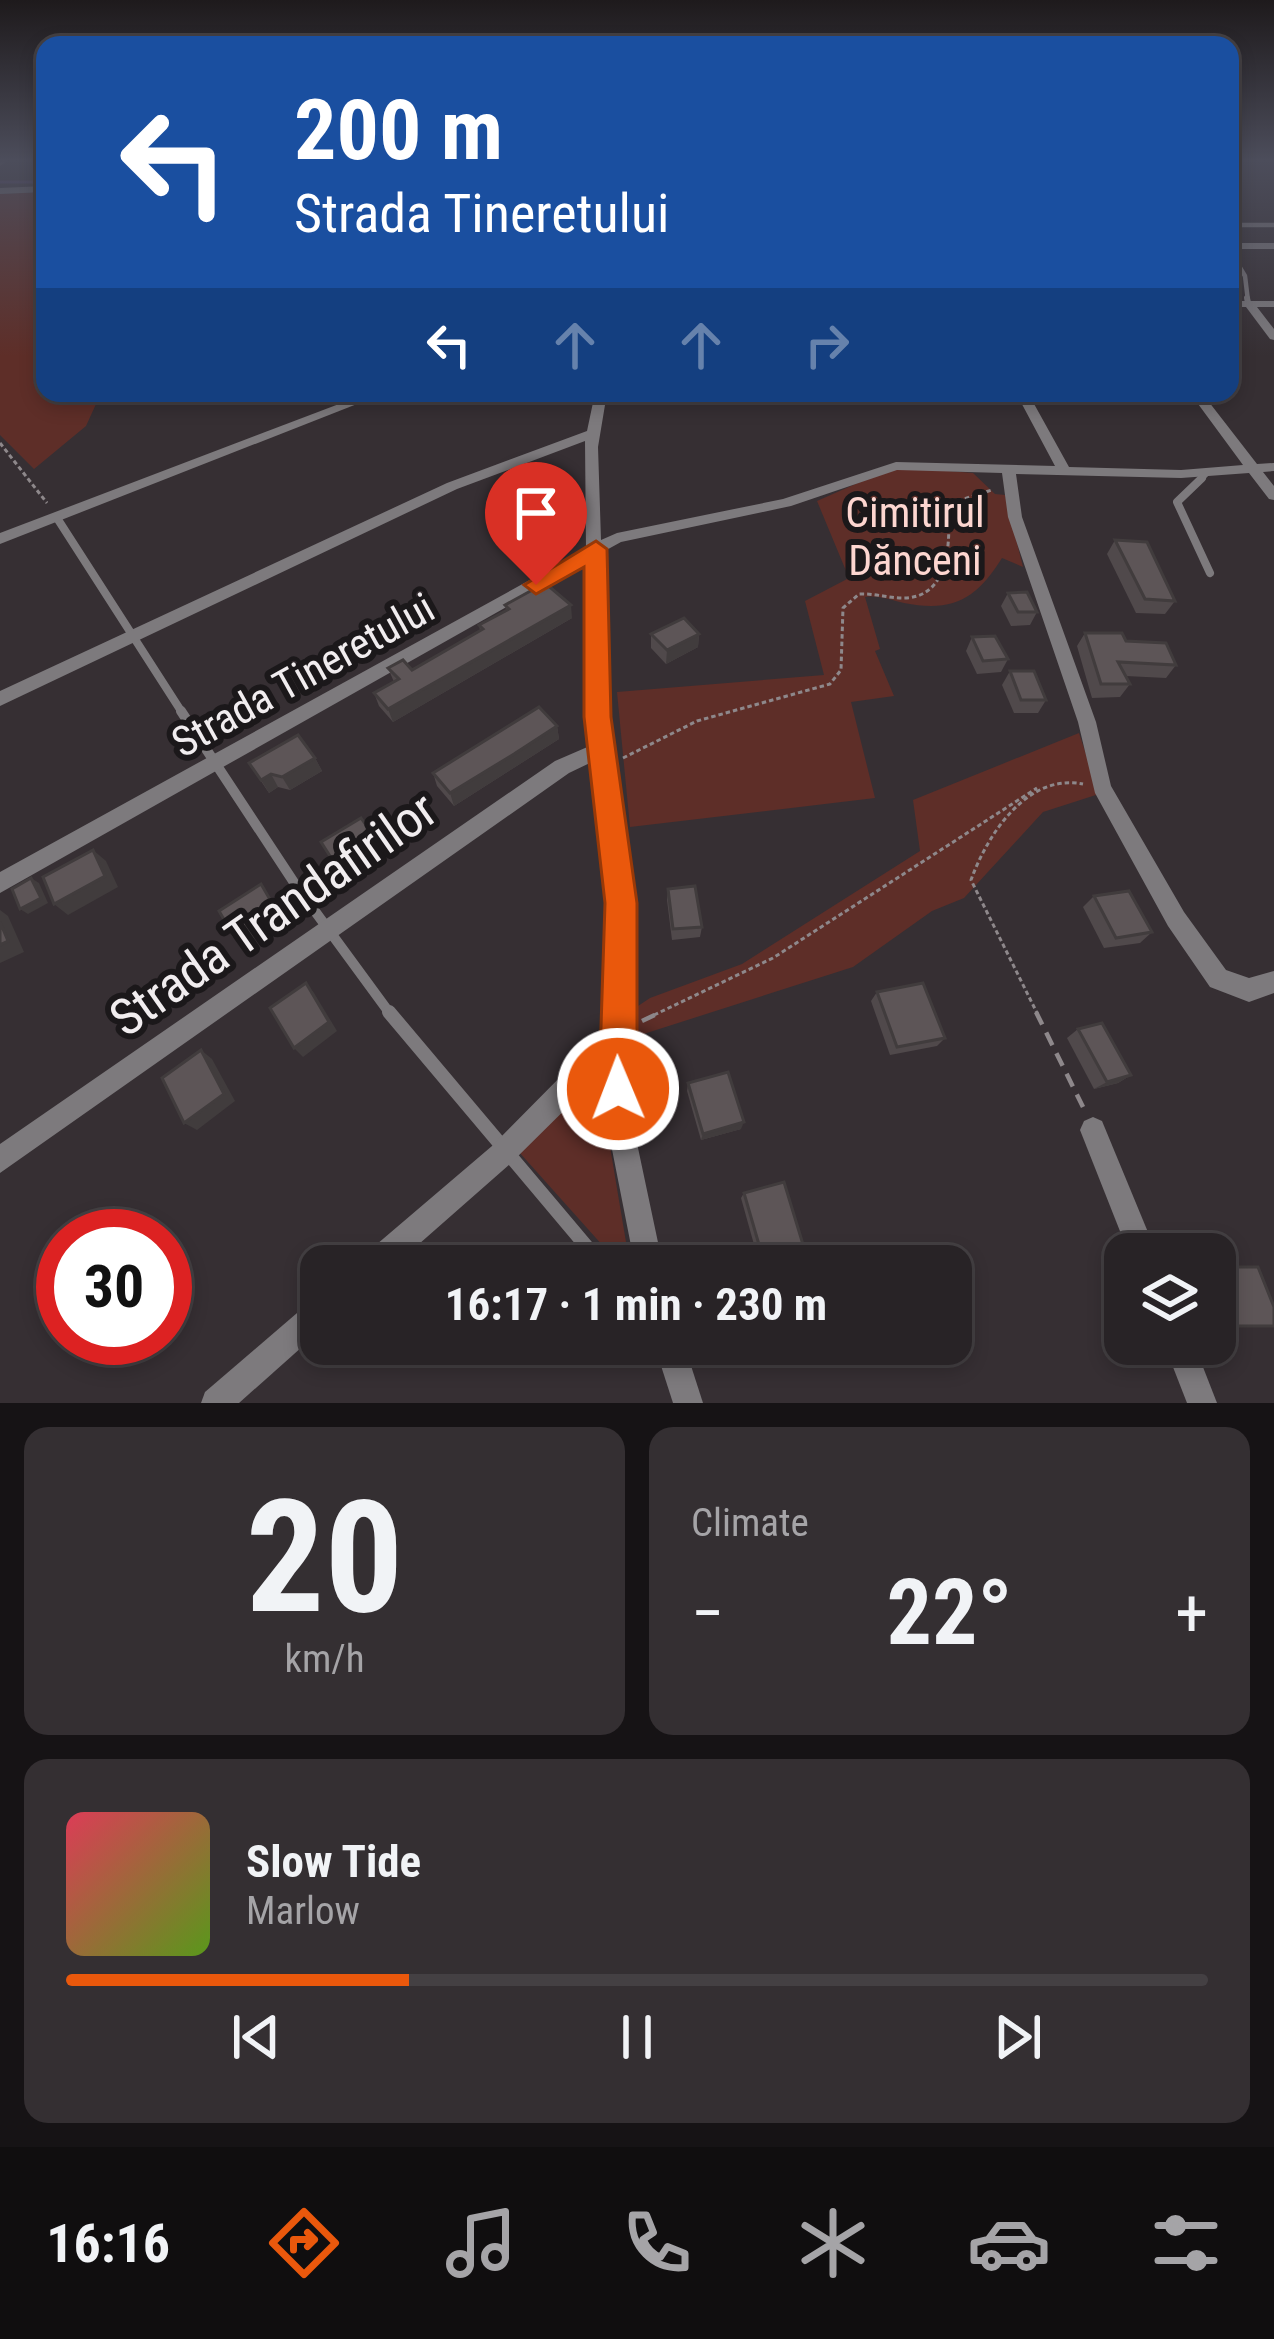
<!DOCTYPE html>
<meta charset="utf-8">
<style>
:root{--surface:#282326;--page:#342f32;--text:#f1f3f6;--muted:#a5a4a7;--line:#444043;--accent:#ea580c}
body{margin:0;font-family:"Roboto Condensed",sans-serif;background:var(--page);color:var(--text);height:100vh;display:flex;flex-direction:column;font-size:45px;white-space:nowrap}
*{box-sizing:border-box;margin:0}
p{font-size:39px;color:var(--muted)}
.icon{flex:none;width:66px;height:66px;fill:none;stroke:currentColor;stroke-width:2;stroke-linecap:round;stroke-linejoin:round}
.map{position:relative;height:1403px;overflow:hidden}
.drawer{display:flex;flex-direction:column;gap:24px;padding:24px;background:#161315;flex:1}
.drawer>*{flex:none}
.hud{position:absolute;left:36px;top:36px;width:1203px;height:366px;border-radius:24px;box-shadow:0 6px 18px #0003,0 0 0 3px var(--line);background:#1a4fa0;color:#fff;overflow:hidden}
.tools{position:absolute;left:1104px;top:1233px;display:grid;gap:24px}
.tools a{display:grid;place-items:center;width:132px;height:132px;border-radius:24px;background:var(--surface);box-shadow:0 6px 18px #0003,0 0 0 3px var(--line);font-size:60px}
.speed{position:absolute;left:36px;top:1209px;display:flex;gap:24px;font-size:60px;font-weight:700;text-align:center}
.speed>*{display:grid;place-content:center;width:156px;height:156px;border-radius:50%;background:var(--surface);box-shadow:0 6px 18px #0003,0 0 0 3px var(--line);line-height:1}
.speed .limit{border:18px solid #d22;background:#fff;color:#111}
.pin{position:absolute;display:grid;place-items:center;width:102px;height:102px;color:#fff;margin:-123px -51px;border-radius:50% 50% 50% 0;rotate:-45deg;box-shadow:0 0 12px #0007}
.pin .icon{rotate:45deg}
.me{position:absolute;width:132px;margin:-66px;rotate:359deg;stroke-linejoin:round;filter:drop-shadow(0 0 9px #0008)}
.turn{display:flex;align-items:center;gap:42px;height:252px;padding:0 60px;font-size:54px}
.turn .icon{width:156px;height:156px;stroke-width:2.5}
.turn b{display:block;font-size:84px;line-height:102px}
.lanes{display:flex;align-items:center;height:114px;padding:0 60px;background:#0003;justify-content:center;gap:60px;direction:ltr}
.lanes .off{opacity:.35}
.big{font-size:90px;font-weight:700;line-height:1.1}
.drawer .card{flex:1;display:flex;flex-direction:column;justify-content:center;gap:18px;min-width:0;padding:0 42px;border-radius:24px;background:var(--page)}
.drawer .dial{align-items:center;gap:0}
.dial b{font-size:156px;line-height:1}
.song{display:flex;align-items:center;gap:36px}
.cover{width:144px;height:144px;border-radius:18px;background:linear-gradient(135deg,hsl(350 70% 55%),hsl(90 70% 35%))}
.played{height:12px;border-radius:6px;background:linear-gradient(90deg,var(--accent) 30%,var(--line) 30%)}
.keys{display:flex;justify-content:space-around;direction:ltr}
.heat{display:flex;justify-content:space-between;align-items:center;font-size:66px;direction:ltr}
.drawer .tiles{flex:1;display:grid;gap:24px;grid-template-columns:1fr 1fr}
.card:last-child{grid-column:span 2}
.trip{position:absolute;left:300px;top:1245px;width:672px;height:120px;border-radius:24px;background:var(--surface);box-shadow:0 6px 18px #0003,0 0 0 3px var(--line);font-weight:700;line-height:120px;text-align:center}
.tab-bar{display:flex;height:192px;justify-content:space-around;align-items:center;background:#100e0f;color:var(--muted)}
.tab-bar .icon{width:84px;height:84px}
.tab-bar .active{color:var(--accent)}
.tab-bar b{font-size:54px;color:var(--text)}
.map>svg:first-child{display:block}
.green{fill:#5e2e28}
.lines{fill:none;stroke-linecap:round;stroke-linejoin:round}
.stream{stroke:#533f70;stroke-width:3}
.path-far1{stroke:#8e888b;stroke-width:3;stroke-dasharray:4.5 3;stroke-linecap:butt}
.path{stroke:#8e888b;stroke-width:4.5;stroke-dasharray:14 9;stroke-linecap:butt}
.lane-far4{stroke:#7d7a7d;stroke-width:4.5}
.lane-far3{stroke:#7d7a7d;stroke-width:6}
.lane-far2{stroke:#7d7a7d;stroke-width:8}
.lane-far1{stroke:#7d7a7d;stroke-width:10}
.lane{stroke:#7d7a7d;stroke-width:14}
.street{fill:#7d7a7d;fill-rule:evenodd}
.wall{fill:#50494b}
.shaded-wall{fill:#413c3d}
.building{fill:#5d5557;stroke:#413c3d;stroke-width:3}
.route{fill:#ea580c;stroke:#983908;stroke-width:3}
.labels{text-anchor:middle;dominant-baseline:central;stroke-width:12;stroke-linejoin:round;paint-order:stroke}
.park-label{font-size:42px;fill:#fdd6d0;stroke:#1b181a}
.street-label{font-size:42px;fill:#f1edef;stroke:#1b181a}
.near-street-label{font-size:51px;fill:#f1edef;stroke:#1b181a}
</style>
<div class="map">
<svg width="1274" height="1403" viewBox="0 0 1274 1403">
<rect width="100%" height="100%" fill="#362f33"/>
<g class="green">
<path d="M45,192V393H101L86,426L34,469L0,435V194Z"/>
<path d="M912,468L973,473L995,494L1005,495L1023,567L1002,558C977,598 954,613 904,603C891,600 879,595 865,597L880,649L875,651L894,696L851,702L875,798L630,827L617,692L824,675L805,601L849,578L817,501L885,471Z"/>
<path d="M1079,733L1099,794L1043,812L964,898L932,911L853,967L628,1039L629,1012L650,998L742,964L920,851L913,800Z"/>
<path d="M598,1075L630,1266H621L519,1152Z"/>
</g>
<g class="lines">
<path class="stream" d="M0,182H45"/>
<g class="path-far1">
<path d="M0,443L47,503"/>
<path d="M623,758L697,721L830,684L841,670L843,608L859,594C875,593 891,599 907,598C952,594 950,537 948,504L992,490"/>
<path d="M654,1015L773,958L1037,788"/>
<path d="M1038,1015L971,880C988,833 1028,773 1083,784"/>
</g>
<g class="path">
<path d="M1036,1012L1084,1109"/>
<path d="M642,1021L661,1012"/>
</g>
<g class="lane-far4">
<path d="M1230,225H1274"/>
<path d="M1230,251L1245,276L1248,301"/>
</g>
<g class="lane-far3">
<path d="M1247,298L1248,303"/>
<path d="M1199,481L1207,473"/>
</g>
<g class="lane-far2">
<path d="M1202,478L1177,502L1210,573"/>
<path d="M57,518L183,714"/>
</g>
<path class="lane-far1" d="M181,711L295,884L391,1015"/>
<path class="lane" d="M389,1012L603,1266"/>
<g class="street">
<path d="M0,160H8L0,166Z"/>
<path d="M45,186V192L0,194V188Z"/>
<rect x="1230" y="243" width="44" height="6"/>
<path d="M1230,301H1274V307H1257L1274,329V340L1270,339L1246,307H1230Z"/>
<path d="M368,393H385L0,544V533Z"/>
<path d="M595,393H607L598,447L601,540L617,533L783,499L896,462L1055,466L1016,393H1028L1069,467L1181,470L1243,465L1190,393H1202L1257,464L1274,463V471L1263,472L1274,486V500L1269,499L1249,473L1181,478L1016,474L1022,517L1096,722L1111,786L1184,912L1226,970L1249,978L1274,971V993L1249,1002L1210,987L1168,926L1095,793L1078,722L1008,517L1002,473L897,470L791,506L621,542L601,553L607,717L632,903L627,1050L634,1129L663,1266H635L608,1129L604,1071L510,1164L394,1266H359L363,1256L492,1146L577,1060L603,1044L610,903L594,761L569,773L0,1173V1144L555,761L592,745L589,717L586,562L0,893V872L586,549L585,441L457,489L0,706V691L447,483L587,431Z"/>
<path d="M1093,1117L1102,1121L1157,1254H1129L1080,1130L1084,1121Z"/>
<path d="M321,1297V1330L239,1403H201L205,1392L311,1301Z"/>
<path d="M654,1344H684L703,1403H673Z"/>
<path d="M1164,1344H1194L1217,1403H1187Z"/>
</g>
</g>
<g class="wall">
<path d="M1115,540L1175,601L1165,614L1136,613L1107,554Z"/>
<path d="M1008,593L1037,612L1030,625L1011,626L1001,606Z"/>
<path d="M505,605L572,618L393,722L379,706L374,693L394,682L388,668L412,670L480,630L479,625L506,610Z"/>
<path d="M1085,633L1126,641L1176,665L1166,678L1126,676L1130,684L1120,697L1092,698L1077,646Z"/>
<path d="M651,634H699L698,647L666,664L651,648Z"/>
<path d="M972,637L1008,659L1001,672L977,674L966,651Z"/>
<path d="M1010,671L1046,700L1038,713H1014L1002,685Z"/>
<path d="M557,726L559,739L454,806L437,786L433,773Z"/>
<path d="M315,758L322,771L290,790L278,787L269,793L249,763Z"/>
<path d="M668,889L702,927L700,937L672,940L667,900Z"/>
<path d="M1094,896L1152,932L1140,943L1104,948L1083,907Z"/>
<path d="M877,992L945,1038L937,1046L890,1055L871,1001Z"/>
<path d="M1078,1029L1131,1075L1118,1083L1094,1089L1067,1038Z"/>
<path d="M688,1083L741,1129L701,1140L687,1091Z"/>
<path d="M744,1193L805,1251L800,1254L760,1266L741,1198Z"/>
<path d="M1215,1267L1274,1326L1215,1327Z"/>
</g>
<g class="shaded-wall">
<path d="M571,605L572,618L393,722L388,709Z"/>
<path d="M699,634L698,647L666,664L667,650Z"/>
<path d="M557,726L559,739L454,806L450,793Z"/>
<path d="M315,758L322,771L290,790L282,777Z"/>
<path d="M271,774L278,787L269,793L261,780Z"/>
<path d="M378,842L384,854L344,878L337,867Z"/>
<path d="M93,850L106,861L118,887L68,915L54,904Z"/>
<path d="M31,878L39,883L48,903L28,914L20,909Z"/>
<path d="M261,884L284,919L242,946L233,935Z"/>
<path d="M0,910L8,916L24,952L0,963Z"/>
<path d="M306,983L314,993L337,1031L303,1057L294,1048Z"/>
<path d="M201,1050L212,1059L235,1101L197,1130L184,1123Z"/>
<path d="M1131,1075L1118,1083L1094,1089L1107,1082Z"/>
<path d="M744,1122L741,1129L701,1140L703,1134Z"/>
<path d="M805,1251L800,1254L760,1266L764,1262Z"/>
</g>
<g class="building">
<path d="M1115,540L1147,542L1175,601L1145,599Z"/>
<path d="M545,583L571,605L388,709L374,693L399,679L388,668L403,660L412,670L483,629L479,625L509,609L505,605Z"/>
<path d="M1027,592L1037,612H1018L1008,593Z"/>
<path d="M684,618L699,634L667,650L651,634Z"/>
<path d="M1085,633H1122L1126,641L1166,643L1176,665L1118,662L1130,684H1101Z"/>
<path d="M995,636L1008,659L983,661L972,637Z"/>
<path d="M1010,671H1034L1046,700H1021Z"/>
<path d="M539,707L557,726L514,754L450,793L433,773Z"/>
<path d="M298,735L315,758L282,777L271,774L261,780L249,763Z"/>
<path d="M361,818L378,842L337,867L321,842Z"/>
<path d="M93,850L105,876L54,904L43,877Z"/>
<path d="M31,878L41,898L20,909L12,889Z"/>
<path d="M261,884L275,908L233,935L219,911Z"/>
<path d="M695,886L702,927L673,929L668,889Z"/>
<path d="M1129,891L1152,932L1116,938L1094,896Z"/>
<path d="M0,922L8,941L0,945Z"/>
<path d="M306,983L329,1022L294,1048L270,1008Z"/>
<path d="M923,983L945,1038L897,1047L877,992Z"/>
<path d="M1102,1023L1131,1075L1107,1082L1078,1029Z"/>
<path d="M201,1050L224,1094L184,1123L162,1078Z"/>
<path d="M728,1072L744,1122L703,1134L688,1083Z"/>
<path d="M784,1182L805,1251L764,1262L744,1193Z"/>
<path d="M1215,1267H1258L1274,1307V1326H1225L1215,1299Z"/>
</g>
<linearGradient id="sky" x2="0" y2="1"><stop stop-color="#1e1a1c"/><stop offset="0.45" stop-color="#4c4d5b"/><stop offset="1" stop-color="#4c4d5b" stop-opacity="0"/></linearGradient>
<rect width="1274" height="356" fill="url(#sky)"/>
<path class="route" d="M596,541L607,549L611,717L637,903V1089L631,1103L618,1108L604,1103L599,1089L605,903L584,717V567L536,594L524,585Z"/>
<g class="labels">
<g class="park-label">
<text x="915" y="512">Cimitirul<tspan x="915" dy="48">Dănceni</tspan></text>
</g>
<g class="street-label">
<text transform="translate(303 675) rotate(-29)">Strada Tineretului</text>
</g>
<g class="near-street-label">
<text transform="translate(273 914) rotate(-35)">Strada Trandafirilor</text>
</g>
</g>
</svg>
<div class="tools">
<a><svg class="icon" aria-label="layers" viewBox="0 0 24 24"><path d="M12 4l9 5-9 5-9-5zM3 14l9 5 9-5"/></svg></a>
</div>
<div class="speed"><div class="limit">30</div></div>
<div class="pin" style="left:536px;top:585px;background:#d93025"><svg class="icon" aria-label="arrive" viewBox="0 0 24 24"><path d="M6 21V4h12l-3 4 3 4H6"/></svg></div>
<svg class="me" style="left:618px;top:1089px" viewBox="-20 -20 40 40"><circle r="17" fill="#ea580c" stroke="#fff" stroke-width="3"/><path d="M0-11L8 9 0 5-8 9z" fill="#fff"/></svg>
<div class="trip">16:17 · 1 min · 230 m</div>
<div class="hud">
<div class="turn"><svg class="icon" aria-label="left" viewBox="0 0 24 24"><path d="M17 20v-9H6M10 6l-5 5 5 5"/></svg><div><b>200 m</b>Strada Tineretului</div></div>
<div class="lanes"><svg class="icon" aria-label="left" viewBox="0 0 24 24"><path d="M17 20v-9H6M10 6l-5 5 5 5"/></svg><svg class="icon off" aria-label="ahead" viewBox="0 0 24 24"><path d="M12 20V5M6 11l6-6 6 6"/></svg><svg class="icon off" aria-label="ahead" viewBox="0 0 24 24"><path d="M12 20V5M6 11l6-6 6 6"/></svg><svg class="icon off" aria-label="right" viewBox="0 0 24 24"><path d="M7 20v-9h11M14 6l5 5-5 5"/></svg></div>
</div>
</div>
<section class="drawer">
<div class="tiles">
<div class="card dial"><b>20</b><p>km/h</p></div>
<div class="card"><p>Climate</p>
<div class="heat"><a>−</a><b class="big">22°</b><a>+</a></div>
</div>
<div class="card">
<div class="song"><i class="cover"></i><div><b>Slow Tide</b><p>Marlow</p></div></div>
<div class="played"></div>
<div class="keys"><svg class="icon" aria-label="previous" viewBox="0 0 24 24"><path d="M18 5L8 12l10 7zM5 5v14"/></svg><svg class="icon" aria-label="pause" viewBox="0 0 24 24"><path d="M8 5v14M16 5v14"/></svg><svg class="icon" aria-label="next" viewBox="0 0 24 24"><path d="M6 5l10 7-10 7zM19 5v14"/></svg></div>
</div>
</div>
</section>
<nav class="tab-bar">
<b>16:16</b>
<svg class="icon active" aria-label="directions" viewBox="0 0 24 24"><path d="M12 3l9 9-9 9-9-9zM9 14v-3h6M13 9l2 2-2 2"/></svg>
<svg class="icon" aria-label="music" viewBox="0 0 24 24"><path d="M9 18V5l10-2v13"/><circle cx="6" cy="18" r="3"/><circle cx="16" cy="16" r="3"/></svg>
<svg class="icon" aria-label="phone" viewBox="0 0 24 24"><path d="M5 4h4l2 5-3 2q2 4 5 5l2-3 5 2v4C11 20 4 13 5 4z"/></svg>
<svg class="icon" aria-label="climate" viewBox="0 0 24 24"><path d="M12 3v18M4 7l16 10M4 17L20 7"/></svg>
<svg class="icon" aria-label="car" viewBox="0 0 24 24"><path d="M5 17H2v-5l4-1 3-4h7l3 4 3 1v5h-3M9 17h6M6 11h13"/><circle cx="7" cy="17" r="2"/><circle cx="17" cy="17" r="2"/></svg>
<svg class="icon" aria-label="filters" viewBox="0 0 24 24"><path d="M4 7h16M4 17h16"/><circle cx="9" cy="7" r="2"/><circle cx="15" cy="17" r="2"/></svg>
</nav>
